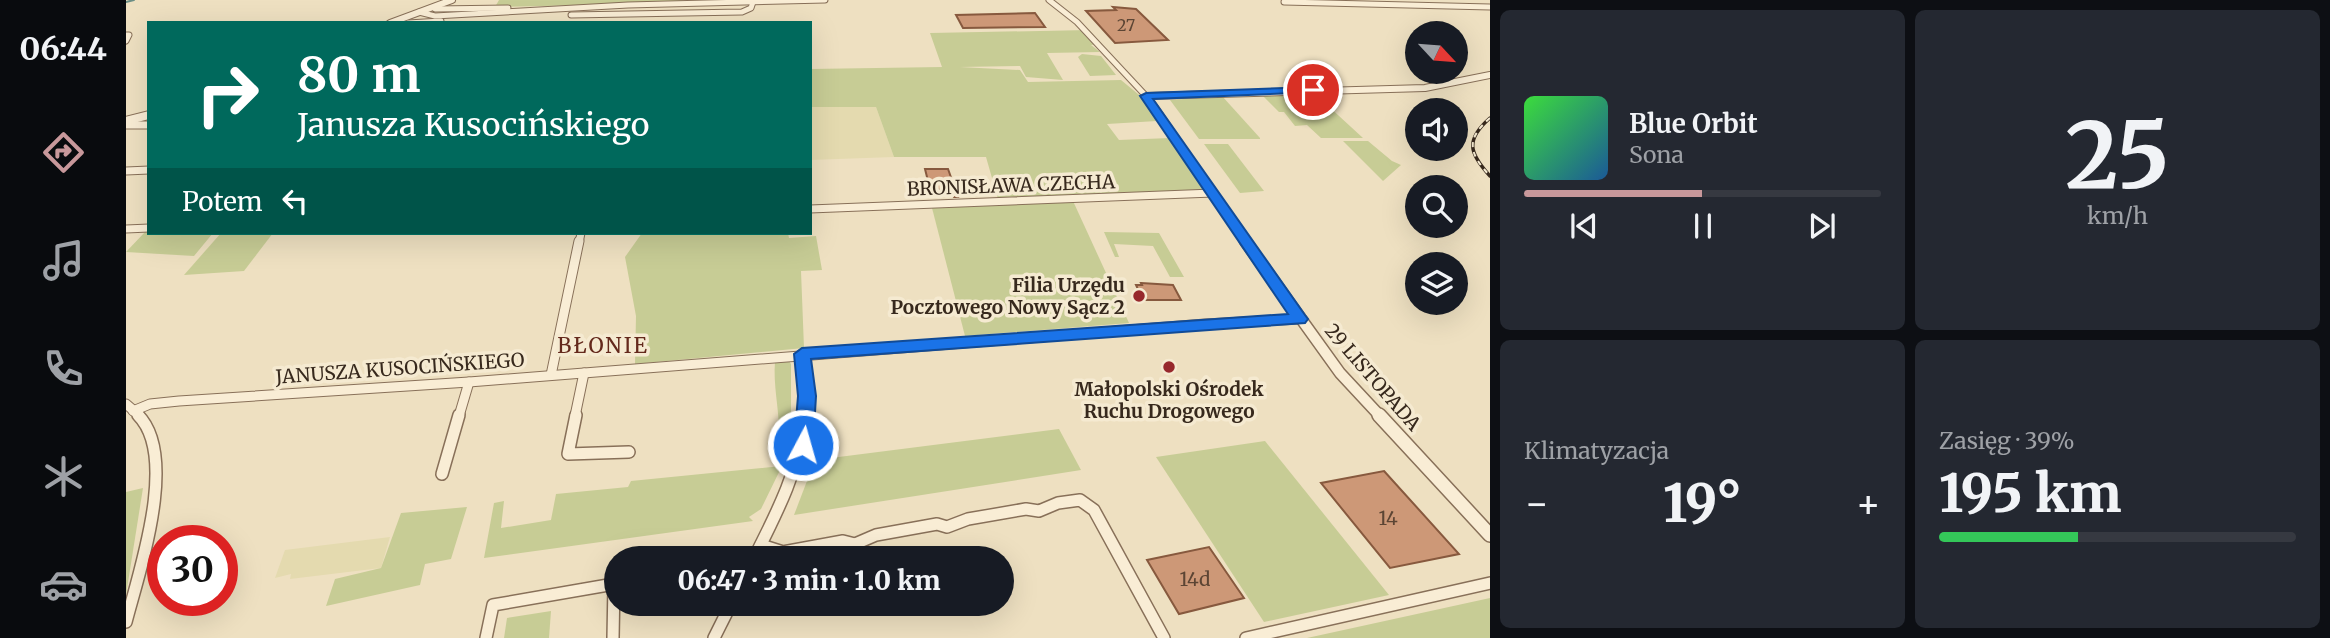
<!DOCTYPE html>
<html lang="pl">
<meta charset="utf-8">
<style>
:root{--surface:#171b24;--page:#242831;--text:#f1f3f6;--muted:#9ea1a6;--line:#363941;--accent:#c8989b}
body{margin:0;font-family:Merriweather,serif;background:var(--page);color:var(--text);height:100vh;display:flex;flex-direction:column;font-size:26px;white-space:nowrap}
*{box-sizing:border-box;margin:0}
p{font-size:23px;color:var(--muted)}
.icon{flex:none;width:38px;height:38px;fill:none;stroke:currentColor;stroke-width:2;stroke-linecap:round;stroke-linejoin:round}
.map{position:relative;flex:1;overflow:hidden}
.details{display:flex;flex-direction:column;gap:10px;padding:10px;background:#0d0f14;width:840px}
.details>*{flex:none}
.guide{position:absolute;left:21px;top:21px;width:665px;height:214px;border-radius:0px;box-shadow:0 7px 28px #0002;background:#00695c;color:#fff;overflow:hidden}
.needle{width:46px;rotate:116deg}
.controls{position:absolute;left:1279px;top:21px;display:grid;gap:14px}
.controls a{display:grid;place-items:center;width:63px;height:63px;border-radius:50%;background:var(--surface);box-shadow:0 7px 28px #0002;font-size:35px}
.speed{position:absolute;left:21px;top:525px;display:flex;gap:14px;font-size:35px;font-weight:700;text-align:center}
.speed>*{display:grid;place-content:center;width:91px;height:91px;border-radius:50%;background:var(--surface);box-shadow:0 7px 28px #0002;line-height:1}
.speed .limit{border:10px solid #d22;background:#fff;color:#111}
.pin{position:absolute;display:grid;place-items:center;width:60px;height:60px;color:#fff;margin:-30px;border:4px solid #fff;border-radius:50%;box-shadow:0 2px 7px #0007}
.me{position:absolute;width:77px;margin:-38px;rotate:6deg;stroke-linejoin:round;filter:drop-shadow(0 0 5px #0008)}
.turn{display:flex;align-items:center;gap:24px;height:147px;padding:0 35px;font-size:32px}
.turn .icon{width:91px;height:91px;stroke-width:2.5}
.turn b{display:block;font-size:49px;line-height:60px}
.then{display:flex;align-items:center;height:66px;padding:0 35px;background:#0003;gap:14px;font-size:26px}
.big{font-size:52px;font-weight:800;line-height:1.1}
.details .tile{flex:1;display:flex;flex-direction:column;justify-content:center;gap:10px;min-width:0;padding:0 24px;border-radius:10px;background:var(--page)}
.details .dial{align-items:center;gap:0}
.dial b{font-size:91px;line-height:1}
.song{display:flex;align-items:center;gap:21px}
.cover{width:84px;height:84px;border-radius:10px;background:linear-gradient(135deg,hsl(120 70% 55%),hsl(210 70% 35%))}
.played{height:7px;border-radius:4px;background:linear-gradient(90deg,var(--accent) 50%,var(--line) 50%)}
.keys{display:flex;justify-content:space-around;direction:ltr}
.heat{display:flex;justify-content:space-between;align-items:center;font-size:38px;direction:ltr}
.charge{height:10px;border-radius:5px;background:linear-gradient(90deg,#34c759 39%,var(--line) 0)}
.details .tiles{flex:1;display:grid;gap:10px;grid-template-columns:repeat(2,1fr)}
.trip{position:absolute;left:478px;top:546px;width:410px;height:70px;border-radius:35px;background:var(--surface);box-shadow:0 7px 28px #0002;font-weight:800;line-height:70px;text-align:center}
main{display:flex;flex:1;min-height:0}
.tab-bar{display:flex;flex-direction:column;width:126px;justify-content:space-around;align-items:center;background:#090b0e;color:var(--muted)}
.tab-bar .icon{width:49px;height:49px}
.tab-bar .current{color:var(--accent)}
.tab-bar b{font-size:32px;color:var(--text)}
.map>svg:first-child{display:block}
.farmland{fill:#e4daaf}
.green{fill:#c7cc95}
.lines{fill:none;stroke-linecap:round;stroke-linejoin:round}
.stream{stroke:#6b8e85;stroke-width:2}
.building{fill:#cd9877;stroke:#87593e;stroke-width:2}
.minor-far3-casing{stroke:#887059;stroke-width:7}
.minor-far2-casing{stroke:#887059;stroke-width:9}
.minor-far1-casing{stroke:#887059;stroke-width:11}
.minor-casing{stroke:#887059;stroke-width:14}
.tertiary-far3-casing{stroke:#887059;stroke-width:8}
.tertiary-far2-casing{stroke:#887059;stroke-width:10}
.tertiary-far1-casing{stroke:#887059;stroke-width:13}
.tertiary-casing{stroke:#887059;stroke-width:16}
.minor-far3{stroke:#f9edd5;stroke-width:5}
.minor-far2{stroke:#f9edd5;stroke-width:7}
.minor-far1{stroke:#f9edd5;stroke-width:9}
.minor{stroke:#f9edd5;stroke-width:11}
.tertiary-far3{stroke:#f9edd5;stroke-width:6}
.tertiary-far2{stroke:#f9edd5;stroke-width:8}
.tertiary-far1{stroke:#f9edd5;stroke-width:10}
.tertiary{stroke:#f9edd5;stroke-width:13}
.rail-casing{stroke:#37291d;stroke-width:3.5}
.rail{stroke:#f5ead1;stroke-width:2;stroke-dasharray:5;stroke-linecap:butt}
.route{fill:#1a73e8;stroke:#114b97;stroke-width:2}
.poi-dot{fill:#97282c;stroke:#f5ead1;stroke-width:2.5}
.labels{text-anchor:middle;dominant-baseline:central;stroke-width:7;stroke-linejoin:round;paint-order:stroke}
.number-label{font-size:16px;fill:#5c4534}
.street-label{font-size:19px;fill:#37291d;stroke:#f5ead1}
.poi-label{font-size:19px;font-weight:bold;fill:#37291d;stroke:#f5ead1;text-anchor:end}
.near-number-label{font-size:19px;fill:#5c4534}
.neighbourhood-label{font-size:21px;letter-spacing:2px;fill:#64291c;stroke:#f5ead1}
</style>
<main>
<nav class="tab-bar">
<b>06:44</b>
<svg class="icon current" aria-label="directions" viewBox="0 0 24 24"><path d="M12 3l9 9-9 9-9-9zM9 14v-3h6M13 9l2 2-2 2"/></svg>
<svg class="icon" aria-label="music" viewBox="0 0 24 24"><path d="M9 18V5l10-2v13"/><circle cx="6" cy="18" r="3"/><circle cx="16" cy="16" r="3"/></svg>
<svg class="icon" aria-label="phone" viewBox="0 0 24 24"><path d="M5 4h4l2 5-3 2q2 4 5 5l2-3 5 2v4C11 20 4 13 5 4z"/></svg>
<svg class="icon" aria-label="climate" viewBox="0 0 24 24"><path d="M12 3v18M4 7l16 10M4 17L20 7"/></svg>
<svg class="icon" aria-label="car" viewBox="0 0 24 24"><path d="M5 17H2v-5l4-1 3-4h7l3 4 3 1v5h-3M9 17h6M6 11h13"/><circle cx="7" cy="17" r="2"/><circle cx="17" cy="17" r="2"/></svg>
</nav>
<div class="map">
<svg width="1364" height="638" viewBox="0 0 1364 638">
<rect width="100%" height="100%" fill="#eee0c1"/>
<g class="farmland">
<path d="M684,107H750L768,157L684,160Z"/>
<path d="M264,537L255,568L164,579L165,574L149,578L159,550Z"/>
</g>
<g class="green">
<path d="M373,0H557L551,3L369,7Z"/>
<path d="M963,30L976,44L965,45L974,52L921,53L937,80L900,77L894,66L834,67L894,70L902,82L995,80L1018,99L1031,121L981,124L993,140L1044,138L1077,187L1074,191L872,199L860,157H768L750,107H684V69L816,67L804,33Z"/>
<path d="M956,54L975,56L990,75L964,76L952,57Z"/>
<path d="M1188,93L1237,138H1195L1181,125L1169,126L1158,112H1153L1135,94Z"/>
<path d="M1096,96L1134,138V139H1073L1044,100Z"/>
<path d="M1217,141H1242L1266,161L1275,165L1257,181Z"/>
<path d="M1078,144H1102L1138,191L1114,193Z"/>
<path d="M947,201L1003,323L839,336L806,208Z"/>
<path d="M19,232L23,233H87L68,256L0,252Z"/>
<path d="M978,232L1033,233L1058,277H1044L1027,246L988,244L993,257H989Z"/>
<path d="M95,233H147L118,271L58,275Z"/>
<path d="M516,233H662L663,238L690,236L696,270L675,271L678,348L509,364L510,316L499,257Z"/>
<path d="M649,361H663L665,364V433L653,431C653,408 647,385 649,361Z"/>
<path d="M933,429L955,470L668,515L689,460Z"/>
<path d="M1139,441L1263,595L1138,622L1030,457Z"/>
<path d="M656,466L635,509L623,517L627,521L358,558L368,503L378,501L375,528L425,520L430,494L502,487L505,481Z"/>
<path d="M17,488L0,595V492Z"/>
<path d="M341,507L325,559L299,564L294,585L200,606L209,579L255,568L275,513Z"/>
<path d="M1364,598V638H1181Z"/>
<path d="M425,611L423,638H378L381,618Z"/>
</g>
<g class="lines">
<path class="stream" d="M0,2L8,0"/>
</g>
<g class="building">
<path d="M987,7L1010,9L1042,40L989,43L960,11L990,10Z"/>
<path d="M909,13L919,27L837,28L830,15Z"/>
<path d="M799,169H822L832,197H828L820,188L807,191L804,189Z"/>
<path d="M1015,283L1047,285L1055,300H1017L1010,285H1016Z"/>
<path d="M1258,471L1333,554L1264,568L1195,483Z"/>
<path d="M1083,547L1118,598L1053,614L1021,560Z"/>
</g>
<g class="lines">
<g class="minor-far3-casing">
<g id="minor-far3">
<path d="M923,0L951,22L1020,96"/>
<path d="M1158,2L1364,7"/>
<path d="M309,9L382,8"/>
<path d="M293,12L309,16L502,5L699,0"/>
<path d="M445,15L616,12L625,8L627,2"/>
<path d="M282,23L315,21"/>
<path d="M0,35H3L0,41"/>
</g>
</g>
<g class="minor-far2-casing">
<g id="minor-far2">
<path d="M0,125H23"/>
<path d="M0,171L23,170"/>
<path d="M684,209L1087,193"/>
<path d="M0,229L23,228"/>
<path d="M453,243L455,233"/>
</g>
</g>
<g class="minor-far1-casing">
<g id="minor-far1">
<path d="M676,354L679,416"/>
<path d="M425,375L453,241"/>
<path d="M0,404L14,416"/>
<path d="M7,411L24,404L53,401L343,382L1079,324L1173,319"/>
<path d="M333,416L343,382"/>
<path d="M449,416L458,373"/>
</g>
</g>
<g class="minor-casing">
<g id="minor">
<path d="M450,415L442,454L503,452"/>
<path d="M316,474L333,415"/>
<path d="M635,545L657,552L717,541L729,544L750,535L811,524L821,527L842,519L900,509L913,511L932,503L954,500L968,510L1038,638"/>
<path d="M628,558C652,511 674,467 680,415"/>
<path d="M0,622C13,572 53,456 12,415"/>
<path d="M360,638L367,605L488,584L487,638"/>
<path d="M588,638L605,604"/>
<path d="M1120,638L1364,583"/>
</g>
</g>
<g class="tertiary-far3-casing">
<g id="tertiary-far3">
<path d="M264,23L326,0"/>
<path d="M1020,96L1027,107"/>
<path d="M1020,96L1299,88L1364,75"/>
</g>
</g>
<g class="tertiary-far2-casing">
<g id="tertiary-far2">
<path d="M1026,105L1121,243"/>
<path d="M0,121L23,115"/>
</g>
</g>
<g class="tertiary-far1-casing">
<path id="tertiary-far1" d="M1119,241L1214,373L1254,416"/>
</g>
<g class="tertiary-casing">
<path id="tertiary" d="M1253,415L1364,535"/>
</g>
<use href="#minor-far3" class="minor-far3"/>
<use href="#minor-far2" class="minor-far2"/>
<use href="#minor-far1" class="minor-far1"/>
<use href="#minor" class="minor"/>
<use href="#tertiary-far3" class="tertiary-far3"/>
<use href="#tertiary-far2" class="tertiary-far2"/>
<use href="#tertiary-far1" class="tertiary-far1"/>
<use href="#tertiary" class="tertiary"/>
<g class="rail-casing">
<path id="rail" d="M1364,118C1339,140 1343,153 1364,176"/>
</g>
<use href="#rail" class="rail"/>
</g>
<path class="route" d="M1187,87L1191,88V92L1027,99L1179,315L1182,319L1179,323L685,359L690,396L687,445L684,451L677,453L671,451L668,445L672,396L668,354L676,348L1162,314L1014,96L1020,93Z"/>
<g class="poi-dot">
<circle cx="1013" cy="296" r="7"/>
<circle cx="1043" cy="367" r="7"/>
</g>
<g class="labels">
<g class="number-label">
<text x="1000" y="25">27</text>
</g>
<g class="street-label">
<text transform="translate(885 185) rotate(-2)">BRONISŁAWA CZECHA</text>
<text transform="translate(274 368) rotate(-4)">JANUSZA KUSOCIŃSKIEGO</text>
<text transform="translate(1247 377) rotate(49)">29 LISTOPADA</text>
</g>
<g class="poi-label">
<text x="999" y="285">Filia Urzędu<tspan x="999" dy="22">Pocztowego Nowy Sącz 2</tspan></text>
<text x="1043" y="389" text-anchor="middle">Małopolski Ośrodek<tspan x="1043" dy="22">Ruchu Drogowego</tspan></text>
</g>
<g class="near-number-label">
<text x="1262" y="518">14</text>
<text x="1069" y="579">14d</text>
</g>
<g class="neighbourhood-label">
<text x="477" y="345">BŁONIE</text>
</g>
</g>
</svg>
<div class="controls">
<a><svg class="needle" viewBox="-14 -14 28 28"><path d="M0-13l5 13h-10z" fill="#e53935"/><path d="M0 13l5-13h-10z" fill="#9ea1a6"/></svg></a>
<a><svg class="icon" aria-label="sound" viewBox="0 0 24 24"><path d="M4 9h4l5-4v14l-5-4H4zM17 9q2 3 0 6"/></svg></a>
<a><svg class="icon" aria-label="search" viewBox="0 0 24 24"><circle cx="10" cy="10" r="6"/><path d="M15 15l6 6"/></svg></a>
<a><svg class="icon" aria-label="layers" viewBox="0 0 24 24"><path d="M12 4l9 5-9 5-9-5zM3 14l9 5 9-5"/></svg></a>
</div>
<div class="speed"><div class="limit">30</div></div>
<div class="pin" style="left:1187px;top:90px;background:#d93025"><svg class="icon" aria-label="arrive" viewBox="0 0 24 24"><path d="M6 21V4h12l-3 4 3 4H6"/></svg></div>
<svg class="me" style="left:677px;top:445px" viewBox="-20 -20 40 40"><circle r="17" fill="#1a73e8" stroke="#fff" stroke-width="3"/><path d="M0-11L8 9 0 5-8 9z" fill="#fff"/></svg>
<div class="trip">06:47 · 3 min · 1.0 km</div>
<div class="guide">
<div class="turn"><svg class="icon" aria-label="right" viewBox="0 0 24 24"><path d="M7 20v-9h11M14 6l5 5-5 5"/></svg><div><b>80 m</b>Janusza Kusocińskiego</div></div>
<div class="then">Potem<svg class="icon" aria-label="left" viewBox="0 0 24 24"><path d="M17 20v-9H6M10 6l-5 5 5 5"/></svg></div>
</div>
</div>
<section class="details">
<div class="tiles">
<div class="tile">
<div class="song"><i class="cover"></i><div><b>Blue Orbit</b><p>Sona</p></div></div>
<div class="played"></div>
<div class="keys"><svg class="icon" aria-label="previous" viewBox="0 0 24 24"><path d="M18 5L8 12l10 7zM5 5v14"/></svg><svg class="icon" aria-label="pause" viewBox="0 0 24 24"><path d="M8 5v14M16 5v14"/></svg><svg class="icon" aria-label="next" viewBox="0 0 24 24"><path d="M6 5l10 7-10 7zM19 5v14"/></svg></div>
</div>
<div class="tile dial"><b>25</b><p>km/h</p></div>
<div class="tile"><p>Klimatyzacja</p>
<div class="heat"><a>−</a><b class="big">19°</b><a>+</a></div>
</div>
<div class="tile"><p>Zasięg · 39%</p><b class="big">195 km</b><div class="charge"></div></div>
</div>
</section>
</main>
